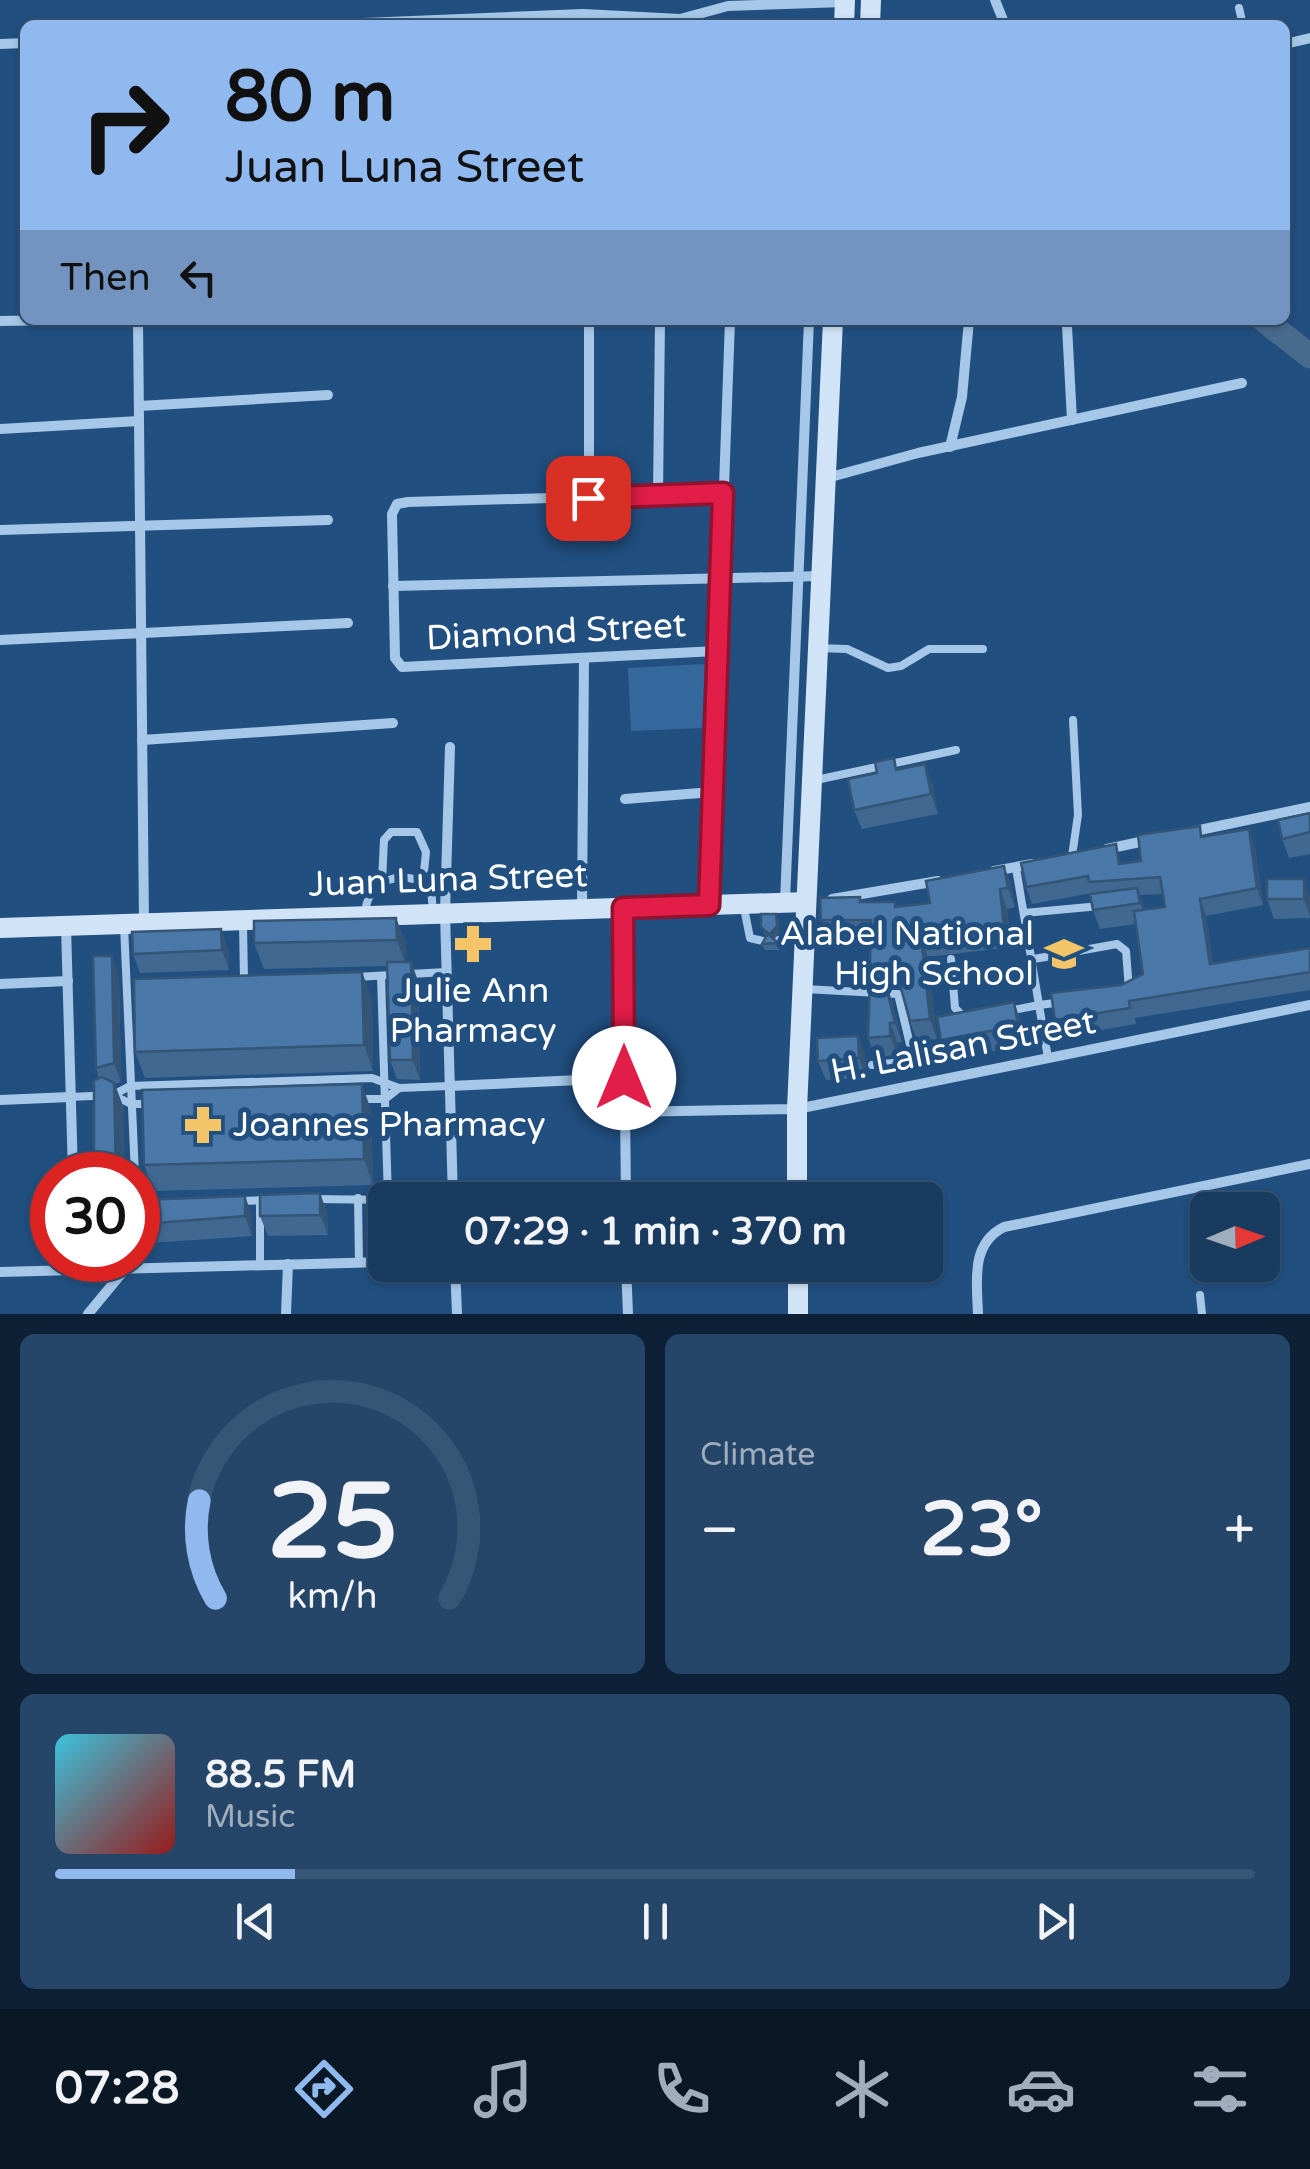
<!DOCTYPE html>
<meta charset="utf-8">
<style>
:root{--surface:#193b60;--page:#264669;--text:#f1f3f6;--muted:#9fadbd;--line:#375575;--accent:#90b9f0}
body{margin:0;font-family:"Varela Round",sans-serif;background:var(--page);color:var(--text);height:100vh;display:flex;flex-direction:column;font-size:38px;white-space:nowrap}
*{box-sizing:border-box;margin:0}
p{font-size:32px;color:var(--muted)}
.icon{flex:none;width:55px;height:55px;fill:none;stroke:currentColor;stroke-width:2;stroke-linecap:round;stroke-linejoin:round}
.map{position:relative;height:1314px;overflow:hidden}
.drawer{display:flex;flex-direction:column;gap:20px;padding:20px;background:#0e2035;flex:1}
.drawer>*{flex:none}
.top-card{position:absolute;left:20px;top:20px;width:1270px;height:305px;border-radius:15px;box-shadow:0 2px 8px #0004,0 0 0 2px var(--line);background:#90b9f0;color:#111;overflow:hidden}
.needle{width:65px;rotate:88deg}
.controls{position:absolute;left:1190px;top:1192px;display:grid;gap:20px}
.controls a{display:grid;place-items:center;width:90px;height:90px;border-radius:15px;background:var(--surface);box-shadow:0 2px 8px #0004,0 0 0 2px var(--line);font-size:50px}
.speed{position:absolute;left:30px;top:1152px;display:flex;gap:20px;font-size:50px;font-weight:700;text-align:center}
.speed>*{display:grid;place-content:center;width:130px;height:130px;border-radius:50%;background:var(--surface);box-shadow:0 2px 8px #0004,0 0 0 2px var(--line);line-height:1}
.speed .limit{border:15px solid #d22;background:#fff;color:#111}
.pin{position:absolute;display:grid;place-items:center;width:85px;height:85px;color:#fff;margin:-42px;border-radius:20px;box-shadow:0 5px 15px #0006}
.me{position:absolute;width:110px;margin:-55px;rotate:0deg;stroke-linejoin:round;filter:drop-shadow(0 0 8px #0008)}
.turn{display:flex;align-items:center;gap:35px;height:210px;padding:0 40px;font-size:45px}
.turn .icon{width:130px;height:130px;stroke-width:2.5}
.turn b{display:block;font-size:70px;line-height:85px}
.then{display:flex;align-items:center;height:95px;padding:0 40px;background:#0003;gap:20px;font-size:38px}
.big{font-size:75px;font-weight:800;line-height:1.1}
.drawer .tile{flex:1;display:flex;flex-direction:column;justify-content:center;gap:15px;min-width:0;padding:0 35px;border-radius:15px;background:var(--page)}
.drawer .dial{align-items:center;gap:0}
.dial svg{height:260px;overflow:visible;fill:none;stroke:var(--line);stroke-width:7;stroke-linecap:round;text-anchor:middle}
.dial text{fill:var(--text);stroke:none}
.song{display:flex;align-items:center;gap:30px}
.cover{width:120px;height:120px;border-radius:15px;background:linear-gradient(135deg,hsl(190 70% 55%),hsl(0 70% 35%))}
.played{height:10px;border-radius:5px;background:linear-gradient(90deg,var(--accent) 20%,var(--line) 20%)}
.keys{display:flex;justify-content:space-around;direction:ltr}
.heat{display:flex;justify-content:space-between;align-items:center;font-size:55px;direction:ltr}
.drawer .tiles{flex:1;display:grid;gap:20px;grid-template-columns:1fr 1fr}
.tile:last-child{grid-column:span 2}
.trip{position:absolute;left:368px;top:1182px;width:575px;height:100px;border-radius:15px;background:var(--surface);box-shadow:0 2px 8px #0004,0 0 0 2px var(--line);font-weight:800;line-height:100px;text-align:center}
.menu{display:flex;height:160px;justify-content:space-around;align-items:center;background:#0a1826;color:var(--muted)}
.menu .icon{width:70px;height:70px}
.menu .selected{color:var(--accent)}
.menu b{font-size:45px;color:var(--text)}
.map>svg:first-child{display:block}
.green{fill:#35699e}
.lines{fill:none;stroke-linecap:round;stroke-linejoin:round}
.river{stroke:#486a8d;stroke-width:25}
.lane{stroke:#a6c7e7;stroke-width:8}
.street{stroke:#a6c7e7;stroke-width:10}
.secondary{stroke:#d1e3f6;stroke-width:20}
.wall{fill:#406891;fill-rule:evenodd}
.shaded-wall{fill:#345576}
.building{fill:#4a79a9;stroke:#345576;stroke-width:2.5}
.route-casing{stroke:#92132f;stroke-width:25}
.route{stroke:#e11d48;stroke-width:18}
.labels{text-anchor:middle;dominant-baseline:central;stroke-width:10;stroke-linejoin:round;paint-order:stroke}
.street-label{font-size:35px;fill:#fff;stroke:#214f80}
.poi-label{font-size:35px;fill:#fff;stroke:#214f80;text-anchor:end}
</style>
<div class="map">
<svg width="1310" height="1314" viewBox="0 0 1310 1314">
<rect width="100%" height="100%" fill="#214f80"/>
<path class="green" d="M705,664L702,728L631,731L628,668Z"/>
<g class="lines">
<path class="river" d="M1264,320L1310,356"/>
<g class="lane">
<path d="M1239,8L1243,25"/>
<path d="M818,648L847,649L888,668L901,666L929,649H983"/>
<path d="M816,780L956,750"/>
<path d="M1072,856L1078,815L1073,720"/>
<path d="M1016,868L1039,1005L1063,1002"/>
<path d="M382,881L384,840L391,832H417L426,852L423,882"/>
<path d="M744,908L750,938L763,941"/>
<path d="M1024,913L1100,906"/>
<path d="M365,915C366,880 402,867 431,887L433,914"/>
<path d="M243,924L244,980"/>
<path d="M124,925L135,1175"/>
<path d="M779,940L804,939"/>
<path d="M951,959L955,1008L964,1017"/>
<path d="M1034,959L1117,944L1126,951L1129,990"/>
<path d="M381,976L388,1198"/>
<path d="M356,977L446,972"/>
<path d="M804,989L898,994L912,1053L904,1062L872,1065"/>
<path d="M1008,1011L1039,1005L1048,1058"/>
<path d="M912,1053L937,1050"/>
<path d="M113,1095L131,1104H152"/>
<path d="M70,1097L113,1095L130,1086L372,1078L399,1088L450,1086"/>
<path d="M361,1099H385L399,1088"/>
<path d="M358,1198L359,1262"/>
<path d="M312,1199L392,1200"/>
<path d="M260,1200V1265"/>
<path d="M237,1201L268,1200"/>
<path d="M138,1232L139,1268"/>
<path d="M1200,1295L1202,1314"/>
</g>
<g class="street">
<path d="M995,0L1005,25"/>
<path d="M314,25L583,14L680,19L728,6L845,2"/>
<path d="M0,44L25,43"/>
<path d="M1285,44L1310,38"/>
<path d="M138,320L144,923"/>
<path d="M0,321L62,320"/>
<path d="M1067,326L1072,420"/>
<path d="M139,406L328,395"/>
<path d="M0,429L139,421"/>
<path d="M950,447L962,397L969,320"/>
<path d="M827,478L918,453L1242,383"/>
<path d="M658,495L660,320"/>
<path d="M589,498V320"/>
<path d="M0,530L328,520"/>
<path d="M393,586L821,576"/>
<path d="M0,640L348,623"/>
<path d="M717,651L402,667L395,658L392,514L397,504L408,502L723,493"/>
<path d="M142,740L393,723"/>
<path d="M450,747L445,913L453,1200"/>
<path d="M625,799L712,792"/>
<path d="M1190,832L1310,807"/>
<path d="M1107,849L1149,840"/>
<path d="M994,871L1032,864"/>
<path d="M832,899L938,881"/>
<path d="M785,902L809,320"/>
<path d="M709,905L730,320"/>
<path d="M623,907L626,1200"/>
<path d="M582,909L584,658"/>
<path d="M66,926L73,1175"/>
<path d="M0,984L68,981"/>
<path d="M450,1086L624,1078"/>
<path d="M0,1100L70,1097"/>
<path d="M624,1112L797,1109L1310,1005"/>
<path d="M455,1265L457,1314"/>
<path d="M626,1265L628,1314"/>
<path d="M633,1265H714"/>
<path d="M0,1272L385,1262"/>
<path d="M88,1314L126,1268"/>
<path d="M286,1314L288,1264"/>
<path d="M978,1314C977,1282 970,1244 1004,1227L1310,1164"/>
</g>
<g class="secondary">
<path d="M844,25L845,0"/>
<path d="M870,25L871,0"/>
<path d="M0,928L806,902"/>
<path d="M797,1200V1109L833,320"/>
<path d="M798,1265V1314"/>
</g>
</g>
<g class="wall">
<path d="M898,769L932,783L938,814L862,829L854,810Z"/>
<path d="M1310,813V854L1289,858L1282,839Z"/>
<path d="M1204,837L1255,846L1263,905L1206,916L1213,963L1310,948V990L1135,1018L1136,1024L1061,1037L1055,1020L1143,974L1136,924L1100,929L1093,910V893L1032,904L1026,887L1122,864L1141,861ZM1163,894L1165,907L1145,910L1140,895Z"/>
<path d="M1004,866L1011,885L1015,907L1007,909L1012,947L928,957L937,1039L917,1041L910,1021L901,989L887,987L892,1001L902,1042L898,1043L897,1055L875,1057L868,1038L876,982L870,966V939H828L821,920L862,902H895L897,907L930,903Z"/>
<path d="M1310,897V918L1274,919L1267,899Z"/>
<path d="M776,914L779,920V932L774,939L778,943L780,950H765L762,944L766,936L761,927Z"/>
<path d="M396,918L406,944V962H411L418,981L420,1080L397,1079L390,1060L387,966L264,969L254,943Z"/>
<path d="M228,948L229,970L140,973L133,954Z"/>
<path d="M119,975L121,1082L115,1084L124,1109L99,1078L96,1068Z"/>
<path d="M372,998L373,1071L145,1078L135,1052Z"/>
<path d="M1014,1002L1021,1022L1026,1045L948,1060L941,1040Z"/>
<path d="M858,1036L865,1055L866,1078L826,1080L818,1061Z"/>
<path d="M371,1110L373,1185L153,1191L144,1165Z"/>
<path d="M320,1193L327,1213L328,1235L268,1236L260,1216Z"/>
<path d="M252,1215V1236L150,1243L143,1224Z"/>
</g>
<g class="shaded-wall">
<path d="M925,764L932,783L938,814L931,794Z"/>
<path d="M1249,829L1255,846L1263,905L1257,888Z"/>
<path d="M1004,866L1011,885L1015,907L1008,888Z"/>
<path d="M1304,879L1310,897V916L1304,899Z"/>
<path d="M1137,888L1144,907L1147,922L1140,903Z"/>
<path d="M1000,889L1007,909L1012,947L1004,928Z"/>
<path d="M1200,899L1206,916L1216,981L1210,964Z"/>
<path d="M776,914L779,920V932L772,941L769,935Z"/>
<path d="M396,918L406,944V966L397,940Z"/>
<path d="M221,929L228,948L229,970L222,950Z"/>
<path d="M921,937L928,957L937,1039L930,1019Z"/>
<path d="M112,956L119,975L121,1082L114,1063Z"/>
<path d="M411,962L418,981L420,1080L413,1060Z"/>
<path d="M362,972L372,998L373,1071L364,1045Z"/>
<path d="M885,982L892,1001L902,1042L895,1023Z"/>
<path d="M1014,1002L1021,1022L1026,1045L1018,1026Z"/>
<path d="M890,1023L898,1043L897,1055L890,1036Z"/>
<path d="M858,1036L865,1055L866,1078L859,1058Z"/>
<path d="M114,1083L124,1109L125,1175H116Z"/>
<path d="M362,1084L371,1110L373,1185L364,1159Z"/>
<path d="M320,1193L327,1213L328,1235L320,1215Z"/>
<path d="M245,1196L252,1215V1236L245,1216Z"/>
</g>
<g class="building">
<path d="M894,758L896,770L925,764L931,794L854,810L848,779L877,773L875,762Z"/>
<path d="M1310,813V832L1282,839L1278,820Z"/>
<path d="M1200,826L1201,837L1249,829L1257,888L1200,899L1210,964L1310,948V972L1129,1001L1130,1008L1055,1020L1051,993L1121,985L1143,974L1134,911L1165,907L1160,877L1089,882L1088,876L1026,887L1021,863L1116,844L1119,864L1141,861L1138,835Z"/>
<path d="M1004,866L1008,888L1000,889L1004,928L921,937L930,1019L910,1021L896,970L870,966L871,920H821L820,898L860,897V902H895V907L930,903L926,881Z"/>
<rect x="1267" y="879" width="37" height="20"/>
<path d="M1137,888L1140,903L1093,910L1090,894Z"/>
<path d="M761,914H776L777,926L769,935L778,943L762,944L768,933L761,927Z"/>
<path d="M396,918L397,940L254,943V921Z"/>
<path d="M221,929L222,950L133,954L132,932Z"/>
<path d="M93,956H112L114,1063L96,1068Z"/>
<path d="M387,962H411L413,1060H390Z"/>
<path d="M362,972L364,1045L135,1052L134,979Z"/>
<path d="M870,982H885L895,1023H890V1036L868,1038Z"/>
<path d="M1014,1002L1018,1026L941,1040L937,1017Z"/>
<path d="M858,1036L859,1058L818,1061L817,1038Z"/>
<path d="M102,1077L114,1083L116,1175H94V1080Z"/>
<path d="M362,1084L364,1159L144,1165L142,1090Z"/>
<path d="M320,1193V1215L260,1216V1195Z"/>
<path d="M245,1196V1216L143,1224L142,1200Z"/>
</g>
<g class="lines">
<g class="route-casing">
<path id="route" d="M588,498L723,493L709,905L623,908L624,1078"/>
</g>
<use href="#route" class="route"/>
</g>
<defs>
<g id="pharmacy-bare" transform="scale(3)"><path d="M-2-6h4v4h4v4h-4v4h-4v-4h-4v-4h4Z" fill="#f4c468" stroke="#214f80" stroke-width="2.5" paint-order="stroke"/></g>
<g id="school-bare" transform="scale(3)"><path d="M0-5L7-2L0 1L-7-2ZM-4 1L0 2.5L4 1V4Q0 6-4 4Z" fill="#f4c468" stroke="#214f80" stroke-width="2.5" paint-order="stroke"/></g>
</defs>
<g fill-rule="evenodd">
<use href="#pharmacy-bare" x="473" y="944"/>
<use href="#school-bare" x="1064" y="954"/>
<use href="#pharmacy-bare" x="203" y="1125"/>
</g>
<g class="labels">
<g class="street-label">
<text transform="translate(556 632) rotate(-3)">Diamond Street</text>
<text transform="translate(448 880) rotate(-2)">Juan Luna Street</text>
<text transform="translate(963 1047) rotate(-11)">H. Lalisan Street</text>
</g>
<g class="poi-label">
<text x="1034" y="934">Alabel National<tspan x="1034" dy="40">High School</tspan></text>
<text x="473" y="991" text-anchor="middle">Julie Ann<tspan x="473" dy="40">Pharmacy</tspan></text>
<text x="233" y="1125" text-anchor="start">Joannes Pharmacy</text>
</g>
</g>
</svg>
<div class="controls">
<a><svg class="needle" viewBox="-14 -14 28 28"><path d="M0-13l5 13h-10z" fill="#e53935"/><path d="M0 13l5-13h-10z" fill="#9fadbd"/></svg></a>
</div>
<div class="speed"><div class="limit">30</div></div>
<div class="pin" style="left:588px;top:498px;background:#d93025"><svg class="icon" aria-label="arrive" viewBox="0 0 24 24"><path d="M6 21V4h12l-3 4 3 4H6"/></svg></div>
<svg class="me" style="left:624px;top:1078px" viewBox="-20 -20 40 40"><circle r="19" fill="#fff"/><path d="M0-13L10 11 0 6-10 11z" fill="#e11d48"/></svg>
<div class="trip">07:29 · 1 min · 370 m</div>
<div class="top-card">
<div class="turn"><svg class="icon" aria-label="right" viewBox="0 0 24 24"><path d="M7 20v-9h11M14 6l5 5-5 5"/></svg><div><b>80 m</b>Juan Luna Street</div></div>
<div class="then">Then<svg class="icon" aria-label="left" viewBox="0 0 24 24"><path d="M17 20v-9H6M10 6l-5 5 5 5"/></svg></div>
</div>
</div>
<section class="drawer">
<div class="tiles">
<div class="tile dial"><svg viewBox="0 0 100 80">
<path d="M14 69A42 42 0 1 1 86 69"/>
<path d="M14 69A42 42 0 0 1 9 39" stroke="#90b9f0"/>
<text x="50" y="56" font-size="32" font-weight="700">25</text>
<text x="50" y="72" font-size="11">km/h</text>
</svg></div>
<div class="tile"><p>Climate</p>
<div class="heat"><a>−</a><b class="big">23°</b><a>+</a></div>
</div>
<div class="tile">
<div class="song"><i class="cover"></i><div><b>88.5 FM</b><p>Music</p></div></div>
<div class="played"></div>
<div class="keys"><svg class="icon" aria-label="previous" viewBox="0 0 24 24"><path d="M18 5L8 12l10 7zM5 5v14"/></svg><svg class="icon" aria-label="pause" viewBox="0 0 24 24"><path d="M8 5v14M16 5v14"/></svg><svg class="icon" aria-label="next" viewBox="0 0 24 24"><path d="M6 5l10 7-10 7zM19 5v14"/></svg></div>
</div>
</div>
</section>
<nav class="menu">
<b>07:28</b>
<svg class="icon selected" aria-label="directions" viewBox="0 0 24 24"><path d="M12 3l9 9-9 9-9-9zM9 14v-3h6M13 9l2 2-2 2"/></svg>
<svg class="icon" aria-label="music" viewBox="0 0 24 24"><path d="M9 18V5l10-2v13"/><circle cx="6" cy="18" r="3"/><circle cx="16" cy="16" r="3"/></svg>
<svg class="icon" aria-label="phone" viewBox="0 0 24 24"><path d="M5 4h4l2 5-3 2q2 4 5 5l2-3 5 2v4C11 20 4 13 5 4z"/></svg>
<svg class="icon" aria-label="climate" viewBox="0 0 24 24"><path d="M12 3v18M4 7l16 10M4 17L20 7"/></svg>
<svg class="icon" aria-label="car" viewBox="0 0 24 24"><path d="M5 17H2v-5l4-1 3-4h7l3 4 3 1v5h-3M9 17h6M6 11h13"/><circle cx="7" cy="17" r="2"/><circle cx="17" cy="17" r="2"/></svg>
<svg class="icon" aria-label="filters" viewBox="0 0 24 24"><path d="M4 7h16M4 17h16"/><circle cx="9" cy="7" r="2"/><circle cx="15" cy="17" r="2"/></svg>
</nav>
